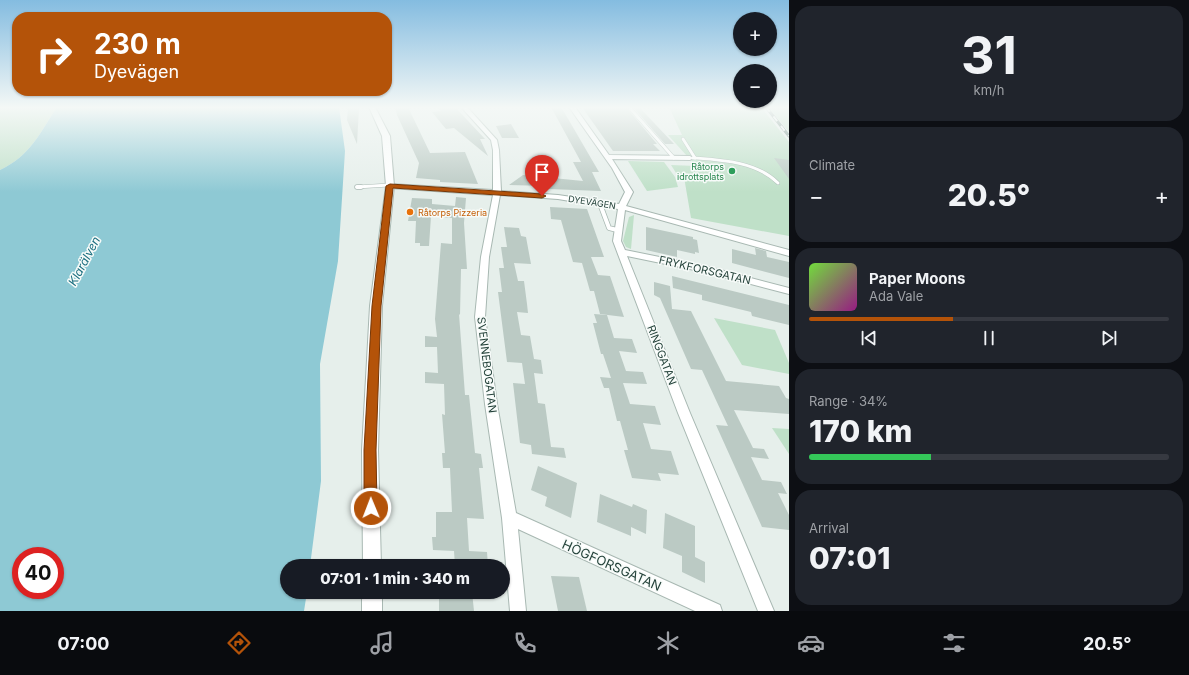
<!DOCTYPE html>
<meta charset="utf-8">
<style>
:root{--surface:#171b24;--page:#20242c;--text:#f1f3f6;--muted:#9ea1a6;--line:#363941;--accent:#b45309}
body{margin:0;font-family:Inter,sans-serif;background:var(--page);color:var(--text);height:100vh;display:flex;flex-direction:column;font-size:15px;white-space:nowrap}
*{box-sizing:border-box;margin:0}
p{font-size:13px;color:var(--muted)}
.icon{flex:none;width:22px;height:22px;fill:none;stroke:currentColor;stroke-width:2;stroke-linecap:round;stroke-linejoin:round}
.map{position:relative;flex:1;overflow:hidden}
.details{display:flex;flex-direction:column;gap:6px;padding:6px;background:#0d0f14;width:400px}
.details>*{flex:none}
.guide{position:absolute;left:12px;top:12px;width:380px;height:84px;border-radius:16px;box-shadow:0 1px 3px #0004;background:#b45309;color:#fff;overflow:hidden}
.fabs{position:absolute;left:733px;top:12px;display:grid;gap:8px}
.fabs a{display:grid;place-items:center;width:44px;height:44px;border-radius:50%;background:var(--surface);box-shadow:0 1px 3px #0004;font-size:20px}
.speed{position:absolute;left:12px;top:547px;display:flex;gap:8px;font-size:20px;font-weight:700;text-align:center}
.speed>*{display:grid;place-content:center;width:52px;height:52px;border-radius:50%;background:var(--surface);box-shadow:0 1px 3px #0004;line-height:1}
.speed .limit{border:6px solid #d22;background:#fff;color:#111}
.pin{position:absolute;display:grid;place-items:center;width:34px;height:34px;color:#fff;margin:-41px -17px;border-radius:50% 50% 50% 0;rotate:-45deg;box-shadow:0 0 4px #0007}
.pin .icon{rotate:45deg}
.me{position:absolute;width:44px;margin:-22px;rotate:359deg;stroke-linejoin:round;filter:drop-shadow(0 0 3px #0008)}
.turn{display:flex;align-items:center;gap:14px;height:84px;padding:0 16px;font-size:18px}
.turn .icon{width:52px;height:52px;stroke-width:2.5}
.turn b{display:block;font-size:28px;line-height:34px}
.big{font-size:30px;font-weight:800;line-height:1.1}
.details .card{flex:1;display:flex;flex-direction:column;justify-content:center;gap:6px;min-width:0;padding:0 14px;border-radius:16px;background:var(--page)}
.details .dial{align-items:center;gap:0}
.dial b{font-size:52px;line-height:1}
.song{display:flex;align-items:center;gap:12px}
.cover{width:48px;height:48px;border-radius:6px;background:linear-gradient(135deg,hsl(100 70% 55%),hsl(310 70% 35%))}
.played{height:4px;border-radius:2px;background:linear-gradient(90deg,var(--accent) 40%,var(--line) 40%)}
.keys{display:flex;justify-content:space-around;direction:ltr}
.heat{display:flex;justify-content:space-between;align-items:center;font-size:22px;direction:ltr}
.charge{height:6px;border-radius:3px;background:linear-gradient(90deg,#34c759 34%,var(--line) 0)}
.trip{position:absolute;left:280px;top:559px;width:230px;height:40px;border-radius:20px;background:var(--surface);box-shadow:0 1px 3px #0004;font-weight:800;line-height:40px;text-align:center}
.dock{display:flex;height:64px;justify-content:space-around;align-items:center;background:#090b0e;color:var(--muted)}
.dock .icon{width:28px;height:28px}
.dock .current{color:var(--accent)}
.dock b{font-size:18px;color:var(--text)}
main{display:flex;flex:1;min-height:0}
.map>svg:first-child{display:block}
.green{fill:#bfe0c8}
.water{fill:#8ec9d4;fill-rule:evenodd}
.building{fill:#bbcac4}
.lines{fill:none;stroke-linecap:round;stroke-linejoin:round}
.service-far1-casing{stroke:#a8b8b2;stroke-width:4}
.service-casing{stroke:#a8b8b2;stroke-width:5.5}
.minor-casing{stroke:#a8b8b2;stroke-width:2}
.tertiary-casing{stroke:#a8b8b2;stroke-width:2}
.service-far1{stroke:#fff;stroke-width:3}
.service{stroke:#fff;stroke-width:4}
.minor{fill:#fff;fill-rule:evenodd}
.tertiary{fill:#fff;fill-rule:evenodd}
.rail-casing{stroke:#5f7d75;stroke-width:3}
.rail{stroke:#f7fbf9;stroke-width:2;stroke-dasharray:6;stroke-linecap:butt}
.route{fill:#b45309;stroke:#753606}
.leisure-dot{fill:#2e9e5b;stroke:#f7fbf9;stroke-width:1.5}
.food-dot{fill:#e8710a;stroke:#f7fbf9;stroke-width:1.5}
.labels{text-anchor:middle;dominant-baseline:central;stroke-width:3;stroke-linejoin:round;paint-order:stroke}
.far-leisure-label{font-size:9px;fill:#27864d;stroke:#f7fbf9;text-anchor:end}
.far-street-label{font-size:9px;fill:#24423a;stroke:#f7fbf9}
.far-food-label{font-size:9px;fill:#c56008;stroke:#f7fbf9;text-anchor:start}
.street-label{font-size:11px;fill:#24423a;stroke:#f7fbf9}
.water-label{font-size:12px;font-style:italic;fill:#1c6f80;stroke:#f7fbf9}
.near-street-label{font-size:13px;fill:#24423a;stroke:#f7fbf9}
</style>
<main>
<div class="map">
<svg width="789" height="611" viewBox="0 0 789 611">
<rect width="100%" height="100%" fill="#e6efeb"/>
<g class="green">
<path d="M0,107H57C40,133 30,156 0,170Z"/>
<path d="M669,107H761L789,142V236L691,218L684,177L678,176L671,165L696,166L668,135H682Z"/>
<path d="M768,107H789V132Z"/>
<path d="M628,161L664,162L675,177L678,187L647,191Z"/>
<path d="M634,215L631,249L626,247L623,241L629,217Z"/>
<path d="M714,318L775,330L789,363V374L742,365Z"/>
<path d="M772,428L789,429V454Z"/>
</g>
<path class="water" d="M57,107H339L345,151L338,261L320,364L321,481L310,566H287V592H307L304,611H0V170C30,156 40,133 57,107ZM21,556H55V590H21Z"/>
<g class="building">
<path d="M395,107H408L430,153L465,152L478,184L440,182V180L416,178L419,163L397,115Z"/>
<path d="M437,107H455L485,139H480L488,156L454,128L446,129L432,112L441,111Z"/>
<path d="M551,107H561L567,117L599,172H592L601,191L548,189L547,186L509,185L523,175L583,181L573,162H581Z"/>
<path d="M582,107H626L657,144H653L660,151H613Z"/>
<path d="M633,107H639L674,144H665Z"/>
<path d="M348,108H359L357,144L347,120Z"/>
<path d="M511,124L519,138H502L496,126Z"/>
<path d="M774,158L789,160V179Z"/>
<path d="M456,197L466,198L464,223L467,269H461L460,315L459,314L465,395H469L475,453L481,454L483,468H479L484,519L467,518L469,551L487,552L488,566H455L454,551L433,550L432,537H436V512H452L450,468H443L442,453H445L442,414L445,415L444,384L425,383V372L438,373L437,347H425V336L437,337L435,319L441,243L452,244V218L431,216L429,246H420V243H415L416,221H408L412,198L432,199V204L455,206Z"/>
<path d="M550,207L587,209L604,257H591L598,275L610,276L624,317L600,314L594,291H590L582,263L573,262L561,220L551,219Z"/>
<path d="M504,227L519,228L521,236L526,237L531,264L514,263L518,281H524L527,304L528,313L517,312L521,335L530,336L534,359L541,360L543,374L534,373L538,403L545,404L551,447L564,448L566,458L532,454L531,445L520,443L513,383L525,384L522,363L507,362L498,292H502L499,268H504L501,247H507Z"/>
<path d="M646,227L693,237V239L697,240L699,253L695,252V254L677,250V257L646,250Z"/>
<path d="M755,248L766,251L767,257L789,262V278L732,263V249L756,255Z"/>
<path d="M672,276L789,305V325L752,316L751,312L702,300V295L673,288Z"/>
<path d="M654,282L670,286L672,309L691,311L726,381L779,386L786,398L789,399V414L734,410L753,448L764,449L769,459L751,457L762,480L781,482L787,494L778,493L789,515V530L762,527L716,425L728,426L702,370L691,369L660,298L654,295Z"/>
<path d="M594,314L607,315L614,338L632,339L637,353L619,351L626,371L643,372L647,384L623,383L630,404L655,406L661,425L643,423L651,449L671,451L679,475L658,473L661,481L632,478L624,450H628L620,421H617L609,388H604L600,377L611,378L603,354H601L593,323H597Z"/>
<path d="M538,466L577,483L571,518L545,506L547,497L531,490Z"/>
<path d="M600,494L632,507L633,504L647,510L646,534L631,527V536L597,522Z"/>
<path d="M665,513L695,526V557L705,562V583L682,572V556L663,548Z"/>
<path d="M551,576L579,577L587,611H558Z"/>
<path d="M439,592H472L474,611H439Z"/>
</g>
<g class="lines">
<g class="service-far1-casing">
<g id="service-far1">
<path d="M629,107L674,158"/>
<path d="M683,139L695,158H693"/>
<path d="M695,158C723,160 757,162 778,183"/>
<path d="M357,187L389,185"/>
</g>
</g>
<g class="service-casing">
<g id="service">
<path d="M357,187H361"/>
<path d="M600,204L609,228L617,230"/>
</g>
</g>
<g class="minor-casing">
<path id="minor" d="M461,107H467L497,140L499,150L501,191L558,195L619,204L625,192L612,168L569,107H575L609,155L690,156L693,158L690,160L612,159L633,192L626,206L789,250V256L625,210L621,241L625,250L709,267L789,288V294L709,273L627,256L690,413L774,611H758L678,413L613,241L618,209L558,199L500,195L489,257L485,317L497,404L516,513L720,605L722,611H695L518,529L526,611H510L502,518L485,404L475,317L481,257L493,195L390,188L386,186L390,184L493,190V150L491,140Z"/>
</g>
<g class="tertiary-casing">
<g id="tertiary">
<path d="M369,107H375L390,136L394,186L382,306L378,450L381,566H363L362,450L370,306L386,186L382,136Z"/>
<rect x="362" y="592" width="20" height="19"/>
</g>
</g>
<use href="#service-far1" class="service-far1"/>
<use href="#service" class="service"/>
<use href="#minor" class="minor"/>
<use href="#tertiary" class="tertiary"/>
<g class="rail-casing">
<path id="rail" d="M766,107L789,136"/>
</g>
<use href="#rail" class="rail"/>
</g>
<linearGradient id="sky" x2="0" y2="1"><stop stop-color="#84bce0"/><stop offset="0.56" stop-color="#f4f8f6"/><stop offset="1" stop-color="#f4f8f6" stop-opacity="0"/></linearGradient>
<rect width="789" height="192" fill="url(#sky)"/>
<path class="route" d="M390,184L542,194L546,196L542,198L393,188L381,306L376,450L377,508L375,513L371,515L366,513L364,508V450L372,306L386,186Z"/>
<circle class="leisure-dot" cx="732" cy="171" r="4"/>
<circle class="food-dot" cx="410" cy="212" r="4"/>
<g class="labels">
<g class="far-leisure-label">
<text x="724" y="166">Råtorps<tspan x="724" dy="10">idrottsplats</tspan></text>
</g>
<g class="far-street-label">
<text transform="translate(592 202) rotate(9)">DYEVÄGEN</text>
</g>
<g class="far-food-label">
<text x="418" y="212">Råtorps Pizzeria</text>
</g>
<g class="street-label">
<text transform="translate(705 270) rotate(13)">FRYKFORSGATAN</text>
<text transform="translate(662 355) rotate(69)">RINGGATAN</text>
<text transform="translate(487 365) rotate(83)">SVENNEBOGATAN</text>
</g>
<g class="water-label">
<text transform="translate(84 261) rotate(-62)">Klarälven</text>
</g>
<g class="near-street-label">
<text transform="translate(612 565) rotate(24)">HÖGFORSGATAN</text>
</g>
</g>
</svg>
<div class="fabs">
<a>+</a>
<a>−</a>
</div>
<div class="speed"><div class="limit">40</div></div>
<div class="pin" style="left:542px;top:196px;background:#d93025"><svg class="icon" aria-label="arrive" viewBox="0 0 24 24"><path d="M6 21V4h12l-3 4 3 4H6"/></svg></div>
<svg class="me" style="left:371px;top:508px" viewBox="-20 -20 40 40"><circle r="17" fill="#b45309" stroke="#fff" stroke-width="3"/><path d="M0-11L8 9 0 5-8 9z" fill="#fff"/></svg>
<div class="trip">07:01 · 1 min · 340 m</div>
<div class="guide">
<div class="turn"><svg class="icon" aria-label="right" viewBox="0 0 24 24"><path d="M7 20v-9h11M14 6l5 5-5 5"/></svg><div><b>230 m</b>Dyevägen</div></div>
</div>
</div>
<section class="details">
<div class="card dial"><b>31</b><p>km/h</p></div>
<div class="card"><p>Climate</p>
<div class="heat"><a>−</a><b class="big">20.5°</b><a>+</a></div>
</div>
<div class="card">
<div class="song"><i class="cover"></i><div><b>Paper Moons</b><p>Ada Vale</p></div></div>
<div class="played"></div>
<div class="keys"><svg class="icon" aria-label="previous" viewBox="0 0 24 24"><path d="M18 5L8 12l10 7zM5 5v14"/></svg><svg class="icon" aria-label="pause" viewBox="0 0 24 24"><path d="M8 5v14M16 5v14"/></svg><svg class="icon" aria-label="next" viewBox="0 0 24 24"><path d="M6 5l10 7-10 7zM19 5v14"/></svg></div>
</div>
<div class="card"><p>Range · 34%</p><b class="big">170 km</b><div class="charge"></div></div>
<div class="card"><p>Arrival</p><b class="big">07:01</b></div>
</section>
</main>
<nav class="dock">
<b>07:00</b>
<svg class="icon current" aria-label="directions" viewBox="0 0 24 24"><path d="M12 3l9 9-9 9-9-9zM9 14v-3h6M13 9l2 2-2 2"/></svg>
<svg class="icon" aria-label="music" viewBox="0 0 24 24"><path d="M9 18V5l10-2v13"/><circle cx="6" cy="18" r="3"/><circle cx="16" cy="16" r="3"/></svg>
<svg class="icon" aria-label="phone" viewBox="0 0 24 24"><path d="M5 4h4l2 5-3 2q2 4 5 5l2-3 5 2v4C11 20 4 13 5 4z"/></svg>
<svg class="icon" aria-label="climate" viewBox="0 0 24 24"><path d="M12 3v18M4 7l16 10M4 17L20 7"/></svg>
<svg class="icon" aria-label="car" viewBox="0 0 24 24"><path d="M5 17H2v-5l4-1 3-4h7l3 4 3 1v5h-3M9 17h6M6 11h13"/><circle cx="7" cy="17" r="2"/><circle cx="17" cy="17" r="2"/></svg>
<svg class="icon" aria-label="filters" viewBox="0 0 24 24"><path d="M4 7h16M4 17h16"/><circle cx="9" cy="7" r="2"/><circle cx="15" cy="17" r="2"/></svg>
<b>20.5°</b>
</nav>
